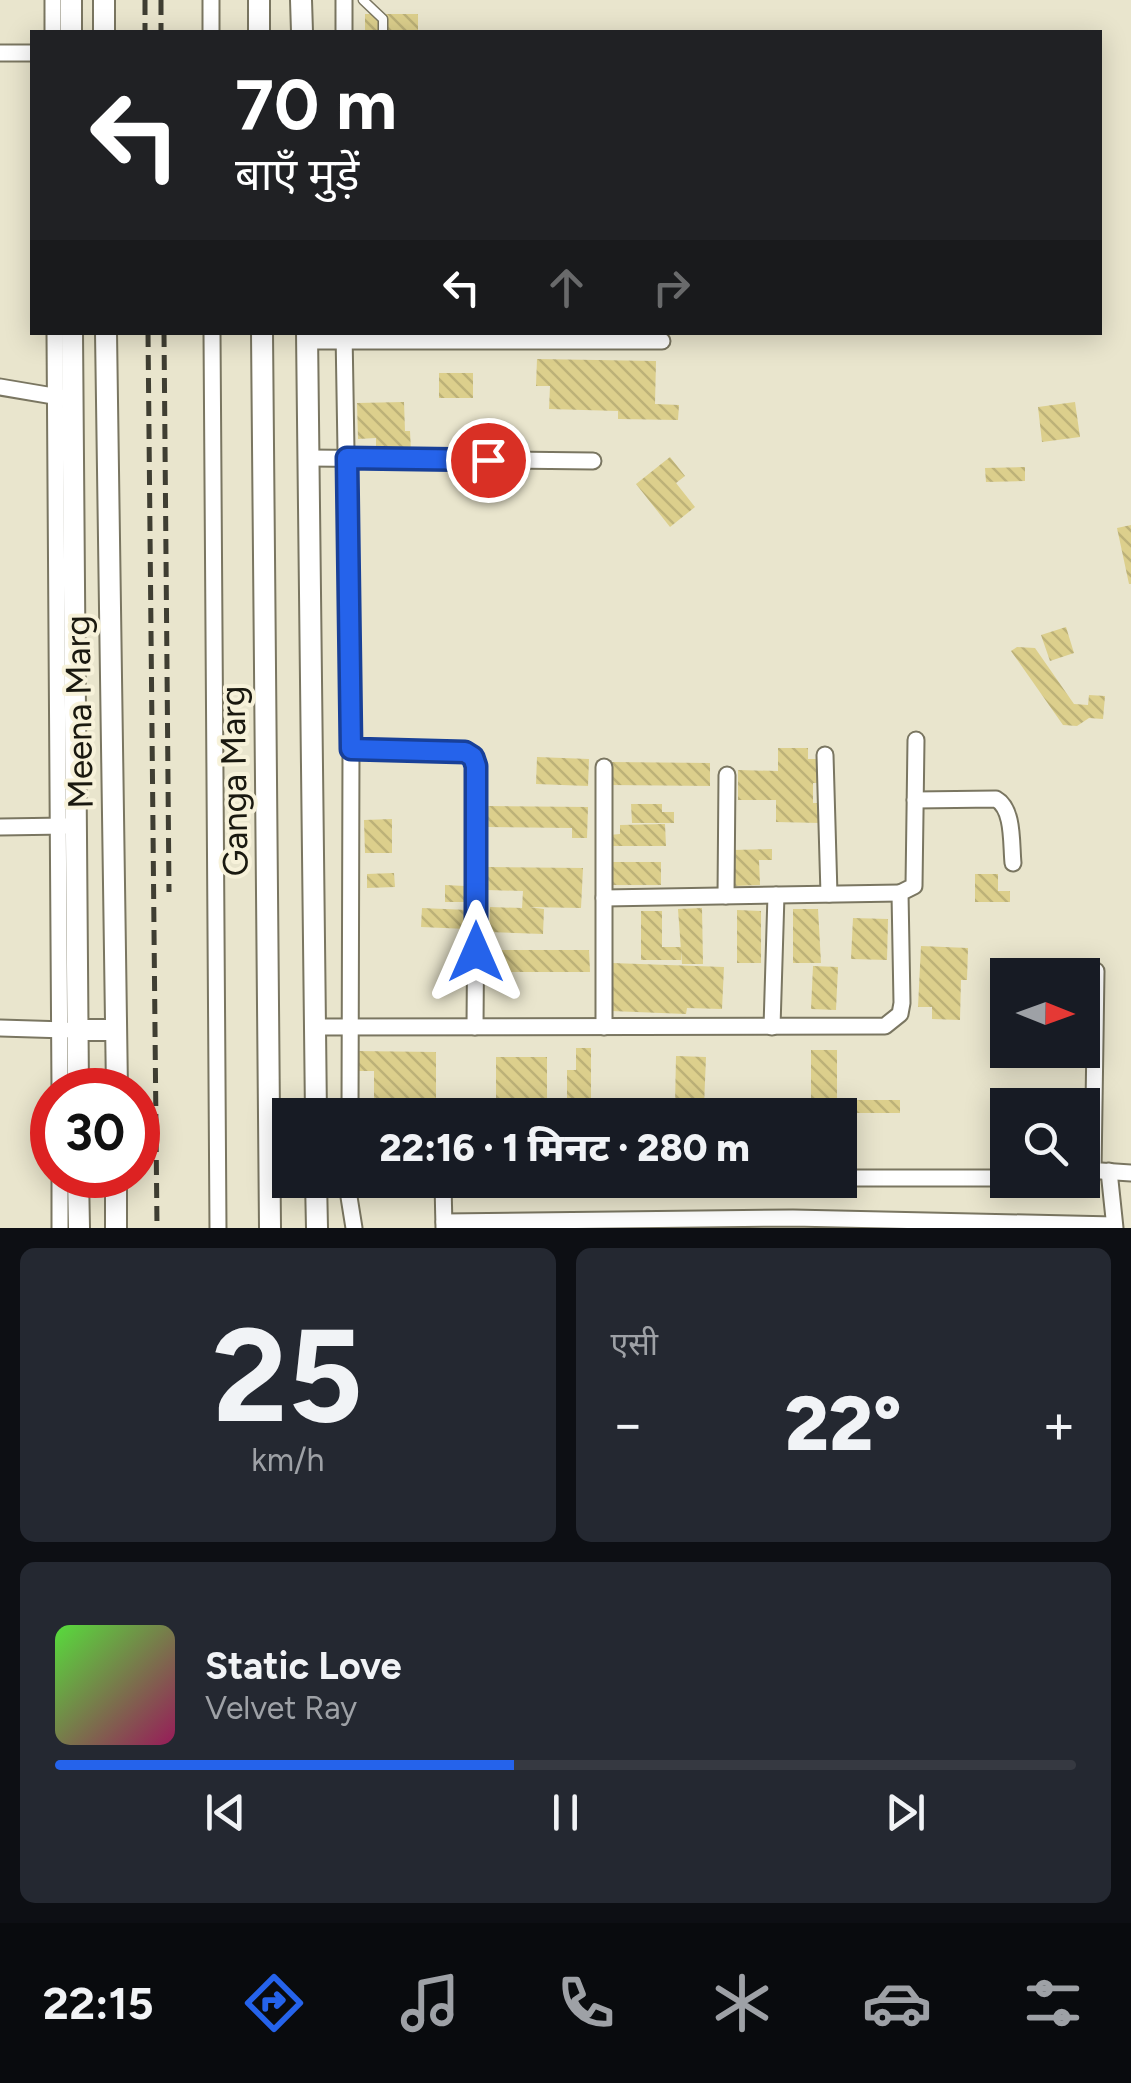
<!DOCTYPE html>
<html lang="hi">
<meta charset="utf-8">
<style>
:root{--surface:#171b24;--page:#242831;--text:#f1f3f6;--muted:#9ea1a6;--line:#363941;--accent:#2563eb}
body{margin:0;font-family:Figtree,"Noto Sans Devanagari",sans-serif;background:var(--page);color:var(--text);height:100vh;display:flex;flex-direction:column;font-size:38px;white-space:nowrap}
*{box-sizing:border-box;margin:0}
p{font-size:32px;color:var(--muted)}
.icon{flex:none;width:55px;height:55px;fill:none;stroke:currentColor;stroke-width:2;stroke-linecap:round;stroke-linejoin:round}
.map{position:relative;height:1228px;overflow:hidden}
.sheet{display:flex;flex-direction:column;gap:20px;padding:20px;background:#0d0f14;flex:1}
.sheet>*{flex:none}
.hud{position:absolute;left:30px;top:30px;width:1072px;height:305px;border-radius:0px;box-shadow:0 5px 25px #0003;background:#202124;color:#fff;overflow:hidden}
.needle{width:65px;rotate:91deg}
.controls{position:absolute;left:990px;top:958px;display:grid;gap:20px}
.controls a{display:grid;place-items:center;width:110px;height:110px;border-radius:0px;background:var(--surface);box-shadow:0 5px 25px #0003;font-size:50px}
.speed{position:absolute;left:30px;top:1068px;display:flex;gap:20px;font-size:50px;font-weight:700;text-align:center}
.speed>*{display:grid;place-content:center;width:130px;height:130px;border-radius:50%;background:var(--surface);box-shadow:0 5px 25px #0003;line-height:1}
.speed .limit{border:15px solid #d22;background:#fff;color:#111}
.pin{position:absolute;display:grid;place-items:center;width:85px;height:85px;color:#fff;margin:-42px;border:5px solid #fff;border-radius:50%;box-shadow:0 2px 10px #0007}
.me{position:absolute;width:110px;margin:-55px;rotate:0deg;stroke-linejoin:round;filter:drop-shadow(0 0 8px #0008)}
.turn{display:flex;align-items:center;gap:35px;height:210px;padding:0 40px;font-size:45px}
.turn .icon{width:130px;height:130px;stroke-width:2.5}
.turn b{display:block;font-size:70px;line-height:85px}
.lanes{display:flex;align-items:center;height:95px;padding:0 40px;background:#0003;justify-content:center;gap:50px;direction:ltr}
.lanes .off{opacity:.35}
.big{font-size:75px;font-weight:800;line-height:1.1}
.sheet .card{flex:1;display:flex;flex-direction:column;justify-content:center;gap:15px;min-width:0;padding:0 35px;border-radius:15px;background:var(--page)}
.sheet .dial{align-items:center;gap:0}
.dial b{font-size:130px;line-height:1}
.song{display:flex;align-items:center;gap:30px}
.cover{width:120px;height:120px;border-radius:15px;background:linear-gradient(135deg,hsl(110 70% 55%),hsl(330 70% 35%))}
.played{height:10px;border-radius:5px;background:linear-gradient(90deg,var(--accent) 45%,var(--line) 45%)}
.keys{display:flex;justify-content:space-around;direction:ltr}
.heat{display:flex;justify-content:space-between;align-items:center;font-size:55px;direction:ltr}
.sheet .tiles{flex:1;display:grid;gap:20px;grid-template-columns:1fr 1fr}
.card:last-child{grid-column:span 2}
.trip{position:absolute;left:272px;top:1098px;width:585px;height:100px;border-radius:0px;background:var(--surface);box-shadow:0 5px 25px #0003;font-weight:800;line-height:100px;text-align:center}
.tab-bar{display:flex;height:160px;justify-content:space-around;align-items:center;background:#090b0e;color:var(--muted)}
.tab-bar .icon{width:70px;height:70px}
.tab-bar .current{color:var(--accent)}
.tab-bar b{font-size:45px;color:var(--text)}
.map>svg:first-child{display:block}
.building{fill:url(#building-back-hatch)}
.lines{fill:none;stroke-linecap:round;stroke-linejoin:round}
.lane-casing{stroke:#7a7661;stroke-width:11}
.street-casing{stroke:#7a7661;stroke-width:19}
.secondary-casing{stroke:#7a7661;stroke-width:24}
.lane{stroke:#fff;stroke-width:8}
.street{stroke:#fff;stroke-width:15}
.secondary{stroke:#fff;stroke-width:20}
.rail{stroke:#3f3e32;stroke-width:5;stroke-dasharray:15 8;stroke-linecap:butt}
.route-casing{stroke:#184099;stroke-width:25}
.route{stroke:#2563eb;stroke-width:18}
.labels{text-anchor:middle;dominant-baseline:central;stroke-width:8;stroke-linejoin:round;paint-order:stroke}
.street-label{font-size:35px;fill:#1a1910;stroke:#f7f2da}
</style>
<div class="map">
<svg width="1131" height="1228" viewBox="0 0 1131 1228">
<defs>
<pattern id="building-back-hatch" width="6" height="6" patternUnits="userSpaceOnUse" patternTransform="scale(2.5)"><rect width="6" height="6" fill="#dccf8c"/><path d="M-1 5l2 2M0 0l6 6M5-1l2 2" fill="none" stroke="#bcb178"/></pattern>
</defs>
<rect width="100%" height="100%" fill="#e9e5cd"/>
<g class="building">
<rect x="365" y="14" width="53" height="18"/>
<path d="M537,359L656,361L655,404L679,405L678,420L618,419V411L549,409L550,386H536Z"/>
<rect x="439" y="373" width="34" height="25"/>
<path d="M404,402L405,431H410L411,452H376V438L358,439L357,403Z"/>
<path d="M1075,402L1080,437L1042,442L1038,407Z"/>
<path d="M670,457L685,476L676,483L695,507L670,527L636,484Z"/>
<path d="M1025,467V481L986,482L985,468Z"/>
<path d="M1131,525V584H1129L1117,528Z"/>
<path d="M1066,627L1074,653L1050,661L1041,635Z"/>
<path d="M1017,647L1035,648L1074,704L1088,705L1089,695L1105,696L1103,719L1089,718L1077,726L1063,725L1011,651Z"/>
<path d="M778,748H808V759H819V783H813V803H820V823L776,822V800H738V770L778,771Z"/>
<path d="M537,757L589,759L588,786L536,784Z"/>
<path d="M610,762L710,763V786L610,785Z"/>
<path d="M631,804H662V812H674V823H632Z"/>
<path d="M486,806L588,807L587,838H572V828L486,827Z"/>
<path d="M392,819V853H365L364,820Z"/>
<path d="M665,824L666,846H609V835L620,834V825Z"/>
<path d="M772,849V860H759L760,885L733,886V850Z"/>
<path d="M608,862H661V885H609Z"/>
<path d="M487,867L583,868L581,908L529,907L544,909L543,934L489,932L490,907L522,908L523,891L487,890Z"/>
<path d="M394,873L395,887L367,888V874Z"/>
<path d="M975,874H998V891H1010V902H975Z"/>
<path d="M445,885L465,886L464,902H445Z"/>
<path d="M422,908L468,910L467,929L421,927Z"/>
<path d="M702,908L703,964H682L678,909Z"/>
<path d="M793,909H818L821,963H793Z"/>
<path d="M737,910L761,911V963H737Z"/>
<path d="M641,911H662V947H681V960H641Z"/>
<path d="M853,918L888,919L887,960L851,959Z"/>
<path d="M921,946L968,948L967,980H961L960,1020L932,1019V1007H918Z"/>
<path d="M491,950H589L590,972H491Z"/>
<path d="M612,963L724,967L722,1009L687,1008L686,1014L611,1011Z"/>
<path d="M813,966L838,967L836,1010L811,1009Z"/>
<path d="M576,1048H591V1105H567V1070H576Z"/>
<path d="M811,1050H837V1100H900V1113H811Z"/>
<path d="M356,1051L436,1052V1110L374,1109V1071H356Z"/>
<path d="M676,1056L706,1057L704,1106L675,1105Z"/>
<path d="M496,1057H547V1111H666V1115H444V1106L496,1108Z"/>
</g>
<g class="lines">
<g class="lane-casing">
<path id="lane" d="M363,0L383,19V32"/>
</g>
<g class="street-casing">
<g id="street">
<path d="M53,0V32"/>
<path d="M211,0V32"/>
<path d="M344,0V32"/>
<path d="M0,53H32"/>
<path d="M55,332L60,1090"/>
<path d="M212,332L218,1228"/>
<path d="M344,332L351,749L350,1115"/>
<path d="M307,341H662"/>
<path d="M0,387L65,398"/>
<path d="M309,458L593,461"/>
<path d="M351,749L465,752L473,757L477,766L475,1027"/>
<path d="M825,755L829,894"/>
<path d="M604,767V1027"/>
<path d="M915,800L996,799C1014,809 1011,844 1013,863"/>
<path d="M0,827L66,826"/>
<path d="M726,896L727,775"/>
<path d="M604,898L900,893"/>
<path d="M315,1027L885,1026L900,1014L902,1003L900,893L914,886L916,740"/>
<path d="M772,1027L776,895"/>
<path d="M0,1028L66,1030"/>
<path d="M1101,1171L1131,1173"/>
<path d="M1109,1171L1115,1228"/>
<path d="M1093,1172L1096,971"/>
<path d="M60,1175V1228"/>
<path d="M840,1178H1008"/>
<path d="M351,1180L349,1197L354,1228"/>
<path d="M377,1180L494,1184L564,1180"/>
<path d="M443,1183L444,1228"/>
<path d="M444,1222L793,1218L1114,1225"/>
</g>
</g>
<g class="secondary-casing">
<g id="secondary">
<path d="M104,0V32"/>
<path d="M259,0V32"/>
<path d="M301,0L302,32"/>
<path d="M71,32V0"/>
<path d="M72,332L78,1090"/>
<path d="M106,332L117,1090"/>
<path d="M262,332L270,1228"/>
<path d="M307,332L316,1115"/>
<path d="M77,1030H116"/>
<path d="M78,1175L79,1228"/>
<path d="M316,1180L317,1228"/>
<path d="M116,1228V1175"/>
</g>
</g>
<use href="#lane" class="lane"/>
<use href="#street" class="street"/>
<use href="#secondary" class="secondary"/>
<g class="rail">
<path d="M145,0V32"/>
<path d="M161,0V32"/>
<path d="M148,332L157,1228"/>
<path d="M164,332L169,892"/>
</g>
</g>
<g class="lines">
<g class="route-casing">
<path id="route" d="M476,952V766L473,757L465,752L351,749L347,458L488,460"/>
</g>
<use href="#route" class="route"/>
</g>
<g class="labels">
<g class="street-label">
<text transform="translate(79 712) rotate(-91)">Meena Marg</text>
<text transform="translate(234 781) rotate(-91)">Ganga Marg</text>
</g>
</g>
</svg>
<div class="controls">
<a><svg class="needle" viewBox="-14 -14 28 28"><path d="M0-13l5 13h-10z" fill="#e53935"/><path d="M0 13l5-13h-10z" fill="#9ea1a6"/></svg></a>
<a><svg class="icon" aria-label="search" viewBox="0 0 24 24"><circle cx="10" cy="10" r="6"/><path d="M15 15l6 6"/></svg></a>
</div>
<div class="speed"><div class="limit">30</div></div>
<div class="pin" style="left:488px;top:460px;background:#d93025"><svg class="icon" aria-label="arrive" viewBox="0 0 24 24"><path d="M6 21V4h12l-3 4 3 4H6"/></svg></div>
<svg class="me" style="left:476px;top:952px" viewBox="-20 -20 40 40"><path d="M0-17L14 15 0 8-14 15z" fill="#2563eb" stroke="#fff" stroke-width="4"/></svg>
<div class="trip">22:16 · 1 मिनट · 280 m</div>
<div class="hud">
<div class="turn"><svg class="icon" aria-label="left" viewBox="0 0 24 24"><path d="M17 20v-9H6M10 6l-5 5 5 5"/></svg><div><b>70 m</b>बाएँ मुड़ें</div></div>
<div class="lanes"><svg class="icon" aria-label="left" viewBox="0 0 24 24"><path d="M17 20v-9H6M10 6l-5 5 5 5"/></svg><svg class="icon off" aria-label="ahead" viewBox="0 0 24 24"><path d="M12 20V5M6 11l6-6 6 6"/></svg><svg class="icon off" aria-label="right" viewBox="0 0 24 24"><path d="M7 20v-9h11M14 6l5 5-5 5"/></svg></div>
</div>
</div>
<section class="sheet">
<div class="tiles">
<div class="card dial"><b>25</b><p>km/h</p></div>
<div class="card"><p>एसी</p>
<div class="heat"><a>−</a><b class="big">22°</b><a>+</a></div>
</div>
<div class="card">
<div class="song"><i class="cover"></i><div><b>Static Love</b><p>Velvet Ray</p></div></div>
<div class="played"></div>
<div class="keys"><svg class="icon" aria-label="previous" viewBox="0 0 24 24"><path d="M18 5L8 12l10 7zM5 5v14"/></svg><svg class="icon" aria-label="pause" viewBox="0 0 24 24"><path d="M8 5v14M16 5v14"/></svg><svg class="icon" aria-label="next" viewBox="0 0 24 24"><path d="M6 5l10 7-10 7zM19 5v14"/></svg></div>
</div>
</div>
</section>
<nav class="tab-bar">
<b>22:15</b>
<svg class="icon current" aria-label="directions" viewBox="0 0 24 24"><path d="M12 3l9 9-9 9-9-9zM9 14v-3h6M13 9l2 2-2 2"/></svg>
<svg class="icon" aria-label="music" viewBox="0 0 24 24"><path d="M9 18V5l10-2v13"/><circle cx="6" cy="18" r="3"/><circle cx="16" cy="16" r="3"/></svg>
<svg class="icon" aria-label="phone" viewBox="0 0 24 24"><path d="M5 4h4l2 5-3 2q2 4 5 5l2-3 5 2v4C11 20 4 13 5 4z"/></svg>
<svg class="icon" aria-label="climate" viewBox="0 0 24 24"><path d="M12 3v18M4 7l16 10M4 17L20 7"/></svg>
<svg class="icon" aria-label="car" viewBox="0 0 24 24"><path d="M5 17H2v-5l4-1 3-4h7l3 4 3 1v5h-3M9 17h6M6 11h13"/><circle cx="7" cy="17" r="2"/><circle cx="17" cy="17" r="2"/></svg>
<svg class="icon" aria-label="filters" viewBox="0 0 24 24"><path d="M4 7h16M4 17h16"/><circle cx="9" cy="7" r="2"/><circle cx="15" cy="17" r="2"/></svg>
</nav>
